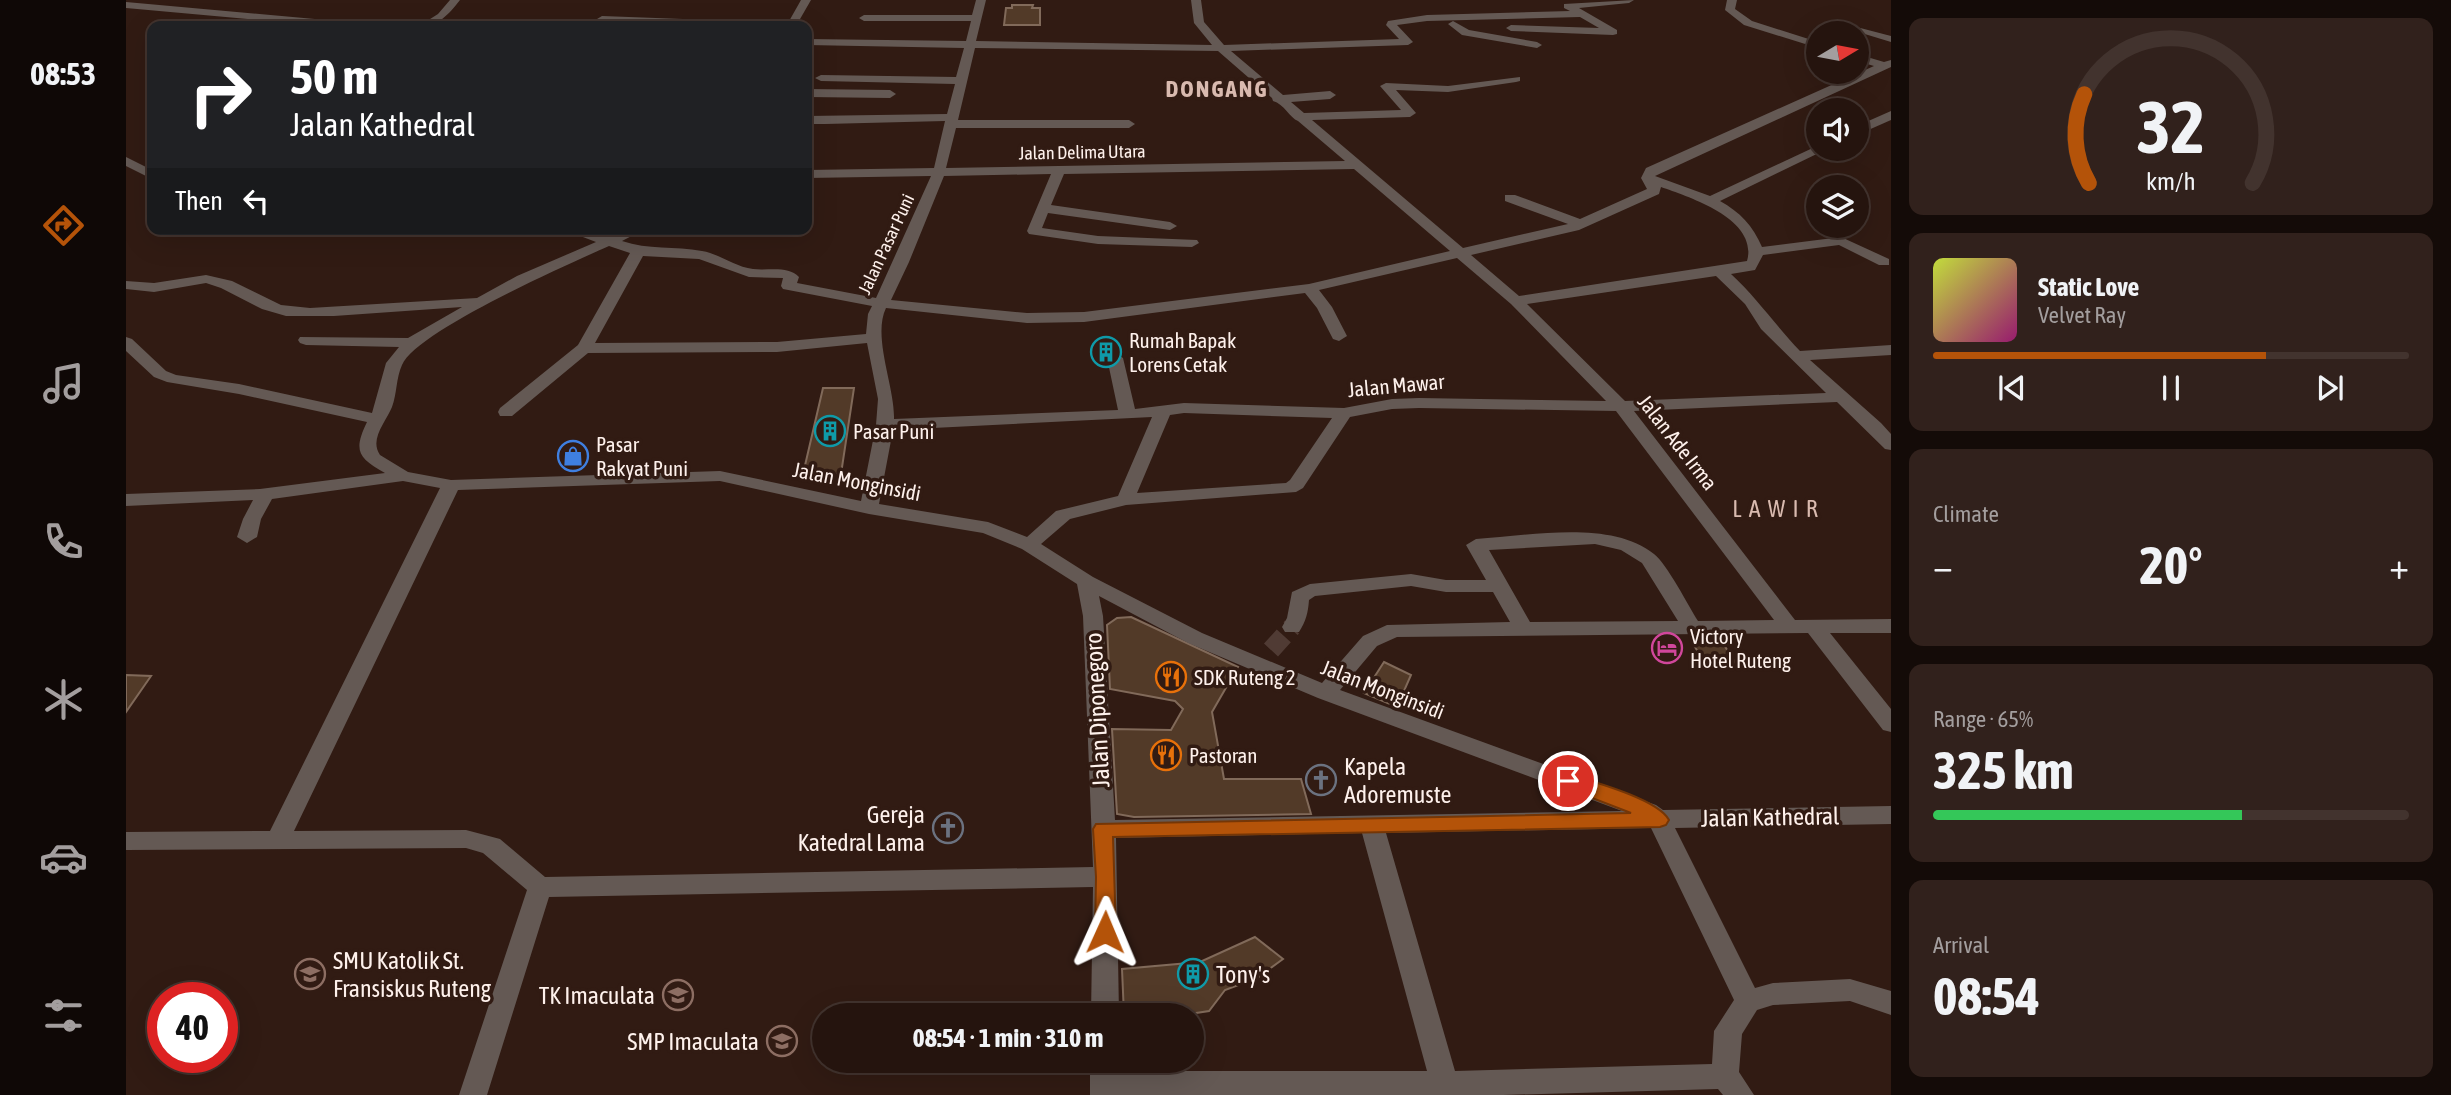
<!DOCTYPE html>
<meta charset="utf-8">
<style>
:root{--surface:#25140e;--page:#31211c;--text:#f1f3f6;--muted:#a39e9e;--line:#42332e;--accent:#b45309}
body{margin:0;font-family:"Asap Condensed",sans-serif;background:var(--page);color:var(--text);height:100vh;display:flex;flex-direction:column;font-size:26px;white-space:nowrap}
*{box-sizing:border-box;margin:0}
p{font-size:23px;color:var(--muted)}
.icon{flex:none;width:38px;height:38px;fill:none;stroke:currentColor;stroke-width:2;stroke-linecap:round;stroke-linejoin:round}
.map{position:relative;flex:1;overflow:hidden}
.drawer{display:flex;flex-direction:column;gap:18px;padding:18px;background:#140b08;width:560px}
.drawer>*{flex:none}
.guide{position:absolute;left:21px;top:21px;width:665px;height:214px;border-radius:14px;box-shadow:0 7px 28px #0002,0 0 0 2px var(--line);background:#202124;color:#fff;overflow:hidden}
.needle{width:46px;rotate:80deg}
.fabs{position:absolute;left:1680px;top:21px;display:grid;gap:14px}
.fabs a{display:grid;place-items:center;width:63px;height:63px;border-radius:50%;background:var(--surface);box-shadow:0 7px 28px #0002,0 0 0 2px var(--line);font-size:35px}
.speed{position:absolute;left:21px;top:982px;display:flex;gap:14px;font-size:35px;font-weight:700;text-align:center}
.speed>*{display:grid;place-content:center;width:91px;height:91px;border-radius:50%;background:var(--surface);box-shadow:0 7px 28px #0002,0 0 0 2px var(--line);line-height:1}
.speed .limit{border:10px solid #d22;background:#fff;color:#111}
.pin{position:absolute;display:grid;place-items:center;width:60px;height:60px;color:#fff;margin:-30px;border:4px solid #fff;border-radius:50%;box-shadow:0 2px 7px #0007}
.me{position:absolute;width:77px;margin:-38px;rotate:1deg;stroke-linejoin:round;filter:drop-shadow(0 0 5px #0008)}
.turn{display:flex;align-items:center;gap:24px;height:147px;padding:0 28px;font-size:32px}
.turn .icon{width:91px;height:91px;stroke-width:2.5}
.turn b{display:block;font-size:49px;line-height:60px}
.then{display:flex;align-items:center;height:66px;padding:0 28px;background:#0003;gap:14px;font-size:26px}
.big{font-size:52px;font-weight:700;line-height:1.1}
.drawer .card{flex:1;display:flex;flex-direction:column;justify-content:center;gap:10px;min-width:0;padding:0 24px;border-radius:14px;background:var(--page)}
.drawer .dial{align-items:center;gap:0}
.dial svg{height:182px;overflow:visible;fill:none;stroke:var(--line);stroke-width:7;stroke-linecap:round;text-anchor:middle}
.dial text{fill:var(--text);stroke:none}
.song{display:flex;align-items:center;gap:21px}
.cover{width:84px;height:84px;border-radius:10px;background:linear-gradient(135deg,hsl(70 70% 55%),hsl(320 70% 35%))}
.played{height:7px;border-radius:4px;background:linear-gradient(90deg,var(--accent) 70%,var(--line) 70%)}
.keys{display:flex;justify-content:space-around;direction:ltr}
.heat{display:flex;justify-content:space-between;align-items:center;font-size:38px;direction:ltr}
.charge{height:10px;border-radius:5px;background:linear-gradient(90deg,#34c759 65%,var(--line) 0)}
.trip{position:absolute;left:686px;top:1003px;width:392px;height:70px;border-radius:35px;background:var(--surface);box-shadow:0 7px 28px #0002,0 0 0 2px var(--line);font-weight:700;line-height:70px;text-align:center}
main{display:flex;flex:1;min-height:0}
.tabs{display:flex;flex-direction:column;width:126px;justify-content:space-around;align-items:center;background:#0f0806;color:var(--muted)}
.tabs .icon{width:49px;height:49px}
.tabs .selected{color:var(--accent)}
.tabs b{font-size:32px;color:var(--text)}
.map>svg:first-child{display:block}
.building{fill:#523a28;stroke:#816a5a;stroke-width:2}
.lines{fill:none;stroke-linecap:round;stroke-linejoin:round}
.minor-tunnel{stroke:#503b34;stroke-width:19;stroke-dasharray:19 10;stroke-linecap:butt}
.minor{fill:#645954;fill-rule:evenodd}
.route{fill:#b45309;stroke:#753606;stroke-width:2}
.labels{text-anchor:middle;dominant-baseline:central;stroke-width:7;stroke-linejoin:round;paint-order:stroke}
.far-street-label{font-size:18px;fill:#fef1ec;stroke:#311b13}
.poi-label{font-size:21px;fill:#fef1ec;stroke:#311b13;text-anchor:start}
.street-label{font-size:21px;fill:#fef1ec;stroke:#311b13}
.far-district-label{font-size:23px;font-weight:bold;letter-spacing:2px;fill:#d9baaf;stroke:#311b13}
.quarter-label{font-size:24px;letter-spacing:2px;fill:#d9baaf;stroke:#311b13}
.near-street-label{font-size:24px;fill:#fef1ec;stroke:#311b13}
.near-poi-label{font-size:24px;fill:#fef1ec;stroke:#311b13;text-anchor:start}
</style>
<main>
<nav class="tabs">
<b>08:53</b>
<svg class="icon selected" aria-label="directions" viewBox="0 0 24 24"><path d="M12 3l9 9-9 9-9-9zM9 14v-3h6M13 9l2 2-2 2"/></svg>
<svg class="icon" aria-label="music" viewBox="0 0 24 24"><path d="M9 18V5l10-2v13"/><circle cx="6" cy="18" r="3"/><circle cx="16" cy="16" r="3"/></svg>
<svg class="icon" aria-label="phone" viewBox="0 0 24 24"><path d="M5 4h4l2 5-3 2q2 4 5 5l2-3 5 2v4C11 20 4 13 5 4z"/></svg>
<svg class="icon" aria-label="climate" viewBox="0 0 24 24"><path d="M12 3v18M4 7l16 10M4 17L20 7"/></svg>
<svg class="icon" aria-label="car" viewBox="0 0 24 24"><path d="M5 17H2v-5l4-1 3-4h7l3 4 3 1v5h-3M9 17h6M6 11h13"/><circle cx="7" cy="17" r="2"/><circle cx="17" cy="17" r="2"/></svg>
<svg class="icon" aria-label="filters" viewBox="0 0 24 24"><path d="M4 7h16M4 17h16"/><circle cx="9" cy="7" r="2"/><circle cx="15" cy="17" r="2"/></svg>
</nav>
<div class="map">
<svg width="1765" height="1095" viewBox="0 0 1765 1095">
<rect width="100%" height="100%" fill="#311b13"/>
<g class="building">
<path d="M886,5H907L906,8H914V25H878L880,8H886Z"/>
<path d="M697,388H728L715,474H677Z"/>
<path d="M1005,617L1112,667L1086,712L1098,779H1175L1185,814L1008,817L991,814L986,729L1045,730L1057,709L1049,701L984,689L981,625L991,618Z"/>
<path d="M1596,642L1611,665L1581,666L1567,644Z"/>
<path d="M1258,662L1285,675L1271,707L1238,693Z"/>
<path d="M0,675L25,676L0,712Z"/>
<path d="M1129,937L1157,959L1131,978L1099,990L1083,1011L1057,1015H998L996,969L1074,962Z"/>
</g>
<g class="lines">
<path class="minor-tunnel" d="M1145,650L1166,627"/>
<g class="minor">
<path d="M324,0H334C322,15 313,26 293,26L312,14Z"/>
<path d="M675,0H685L670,26L476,22L471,19L476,16L662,23Z"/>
<path d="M850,0H860L850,41L1086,45L1068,23L1065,0H1075L1078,22L1098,45L1273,39L1260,25L1262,21L1301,15L1444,11L1438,8V4L1508,0L1503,3L1453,8L1491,30V34L1487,35L1385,31L1380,28L1385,25L1473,28L1454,17L1301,21L1271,25L1287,42L1282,45L1105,51L1157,95L1204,91L1210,95L1204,99L1165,102L1178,113L1275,110L1254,86L1260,83L1322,86L1394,77V81L1390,82L1322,92L1270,90L1290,113L1284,117L1186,120L1337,248L1442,224L1379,201V195H1389L1454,219L1521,189L1515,178L1520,168L1748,66L1731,61V54L1758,62L1765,60V67L1529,176L1584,196L1691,146L1701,149L1594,201C1614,212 1627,226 1636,247L1715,237L1763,259V265H1753L1713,245L1637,255L1629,270L1605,274C1631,298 1650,326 1674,351L1765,345V355L1684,360L1755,423L1765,434V450L1759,449L1711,402L1508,411L1669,620L1765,619V633H1704L1765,709V732L1757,730L1682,633L1271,637L1251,646L1214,690L1530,805L1537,810L1765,806V824L1549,828L1629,988L1647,983L1724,979L1765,991V1015L1724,1001L1647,1005L1631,1010L1616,1034L1613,1072L1628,1095H1597L1592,1089L1377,1095H964V1060H992V1071H1301L1236,833L990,838L993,1015H965L967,887L423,897L361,1095H333L401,890L357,853L340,848L0,850V832L144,831L314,488L277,481L146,499L135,519L131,537L121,543L111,537L117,519L127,500L0,506V494L134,489L259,473C232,458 227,451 241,422L113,394L41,382L28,377L0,351V337L6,339L40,371L50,375L113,384L246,413L260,363L273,347L180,345L174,343L172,340L174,337L282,338L336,307L208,316H160L136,309L95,288L80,283L28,292L0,289V281L28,283L80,275L106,281L155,305L184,308L351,298L391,276L470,242L436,229H458L482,237L500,229H519L496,241C522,250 549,246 576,251C594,254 609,267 627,269C642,271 662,265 673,277L671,283L750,298L805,176L681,178V170L808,168L819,121L699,124H681V116L821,114L829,84L695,81L689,78L695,75L830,77L838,48L681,45V39L840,41L845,21H738L733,18L738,15H846ZM849,48L1092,51L1146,98L1147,101C1158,104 1164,118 1172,121L1219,161L820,168L830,128H1003L1009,124L1003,120H832ZM1228,169L1324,251L1183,284L958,312L901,313L765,300L783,262L818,176L925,174L901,231L903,234L972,244L1066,247L1073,243L1071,240L972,236L916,228L922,213L1044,230L1051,226L1044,222L925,205L938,174ZM1535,187C1563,197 1633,219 1621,261L1393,296L1345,255L1453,230L1533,194ZM483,246L504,253L452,345L374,408L372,412L374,416H386L462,353L651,352L741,343L752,399L750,425L735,501L594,471L325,480L282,472L254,455C243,439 260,422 266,407C271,394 270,378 276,365C290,331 445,263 483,246ZM517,256L573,259L623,277L657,278L655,286L657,289L746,306L742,314L740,334L651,342L469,343ZM1331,258L1385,304L1480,401L1293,398L1266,399L1218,408L1058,403L1009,409L997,358L989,353L981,358L992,410L768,419C769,387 746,337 760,308L901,323L958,322L1179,293L1191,308L1207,339L1213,341L1221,336L1206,307L1193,290ZM1590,276L1619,304L1635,329L1700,393L1499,401L1401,304ZM1293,408L1490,411L1648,620L1572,621C1562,605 1541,564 1528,554C1485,519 1402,536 1350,539L1340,545L1360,580H1320L1285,574L1184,584L1166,592L1161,618L1156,627L1159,632H1173C1180,621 1182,613 1183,600L1189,596L1285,586L1320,592H1367L1384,622L1261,625L1237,636L1196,683L1076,633L967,577L915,544L944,519L1000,505L1170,492L1177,488L1224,417L1266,409ZM1058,413L1206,418L1164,480L1160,483L1011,493L1044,415ZM1026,417L992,496L930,511L901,537L862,522L753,504L767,430ZM594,481L743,514L857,533L896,549L951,584L957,616L967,867L419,877L374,839L340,830L168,831L332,490ZM1469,544L1495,550L1516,563L1552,621L1404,622L1363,550ZM973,596L1062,643L1192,698L1496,811L989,820L977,616ZM1525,828L1608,1000L1588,1031L1586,1064L1329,1071L1260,833Z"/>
<path d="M1601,0H1611L1609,9L1626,21L1692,42V48L1618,25L1599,10Z"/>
<path d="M0,2L233,23L238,26H201L0,8Z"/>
<path d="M1327,21L1343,30L1411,42L1416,45L1411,48L1336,35L1322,24Z"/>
<path d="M1719,24L1765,36V42L1719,28Z"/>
<path d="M681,89L764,90L770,94L764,98L681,97Z"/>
<path d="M1765,111V120L1731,135V126Z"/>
<path d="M0,157L26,170V179L0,166Z"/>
</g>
</g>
<path class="route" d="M1442,774C1465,781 1532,799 1543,820L1540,825L1534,827L987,837L990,932L987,939L979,941L972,939L969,932L970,877L967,829L970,824L1505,813L1435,786L1432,781L1435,776Z"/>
<defs>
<g id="building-ring" transform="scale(1.575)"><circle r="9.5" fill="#311b13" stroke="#0f9aa8" stroke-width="1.5"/><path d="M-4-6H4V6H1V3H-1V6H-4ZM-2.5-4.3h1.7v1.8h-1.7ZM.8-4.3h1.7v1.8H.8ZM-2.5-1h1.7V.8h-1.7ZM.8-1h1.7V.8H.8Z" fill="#0f9aa8"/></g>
<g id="shop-ring" transform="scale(1.575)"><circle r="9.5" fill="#311b13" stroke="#3f7fe0" stroke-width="1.5"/><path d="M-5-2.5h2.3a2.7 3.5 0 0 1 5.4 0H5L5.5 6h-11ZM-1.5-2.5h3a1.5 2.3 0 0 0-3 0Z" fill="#3f7fe0"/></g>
<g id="hotel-ring" transform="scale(1.575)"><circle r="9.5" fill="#311b13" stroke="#d1479c" stroke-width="1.5"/><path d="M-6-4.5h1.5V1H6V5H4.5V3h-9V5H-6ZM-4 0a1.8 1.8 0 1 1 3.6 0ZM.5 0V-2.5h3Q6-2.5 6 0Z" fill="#d1479c"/></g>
<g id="restaurant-ring" transform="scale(1.575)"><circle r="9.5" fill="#311b13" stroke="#e8710a" stroke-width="1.5"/><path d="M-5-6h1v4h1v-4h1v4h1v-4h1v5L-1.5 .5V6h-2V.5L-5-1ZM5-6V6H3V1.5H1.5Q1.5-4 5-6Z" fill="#e8710a"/></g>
<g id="church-ring" transform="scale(1.575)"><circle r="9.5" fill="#311b13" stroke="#6b7280" stroke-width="1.5"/><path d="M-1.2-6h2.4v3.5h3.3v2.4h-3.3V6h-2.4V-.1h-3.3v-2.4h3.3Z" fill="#6b7280"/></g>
<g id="school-ring" transform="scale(1.575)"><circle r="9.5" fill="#311b13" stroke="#8d6e63" stroke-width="1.5"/><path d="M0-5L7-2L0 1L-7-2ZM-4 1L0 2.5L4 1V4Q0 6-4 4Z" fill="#8d6e63"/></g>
</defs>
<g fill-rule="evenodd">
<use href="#building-ring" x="980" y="352"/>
<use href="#building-ring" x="704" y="431"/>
<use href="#shop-ring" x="447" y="456"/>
<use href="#hotel-ring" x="1541" y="648"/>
<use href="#restaurant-ring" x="1045" y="677"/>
<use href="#restaurant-ring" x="1040" y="755"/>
<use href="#church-ring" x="1195" y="780"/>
<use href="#church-ring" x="822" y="828"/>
<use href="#school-ring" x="184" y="974"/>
<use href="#building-ring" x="1067" y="974"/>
<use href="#school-ring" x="552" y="995"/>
<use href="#school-ring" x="656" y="1041"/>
</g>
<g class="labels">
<g class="far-street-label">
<text transform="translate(956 152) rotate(-1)">Jalan Delima Utara</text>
<text transform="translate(760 244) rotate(-65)">Jalan Pasar Puni</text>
</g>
<g class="poi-label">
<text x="1003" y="340">Rumah Bapak<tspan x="1003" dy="24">Lorens Cetak</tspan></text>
<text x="727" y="431">Pasar Puni</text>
<text x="470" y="444">Pasar<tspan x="470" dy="24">Rakyat Puni</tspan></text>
<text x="1564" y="636">Victory<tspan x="1564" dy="24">Hotel Ruteng</tspan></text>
<text x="1068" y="677">SDK Ruteng 2</text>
<text x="1063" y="755">Pastoran</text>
</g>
<g class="street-label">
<text transform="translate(1270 385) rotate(-5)">Jalan Mawar</text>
<text transform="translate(1552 442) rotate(52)">Jalan Ade Irma</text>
<text transform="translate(731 481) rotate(11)">Jalan Monginsidi</text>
<text transform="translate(1257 689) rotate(21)">Jalan Monginsidi</text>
</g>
<g class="far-district-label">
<text x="1091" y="89">DONGANG</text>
</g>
<g class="quarter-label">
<text x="1650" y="508">L A W I R</text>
</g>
<g class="near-street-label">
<text transform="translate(971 710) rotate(-93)">Jalan Diponegoro</text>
<text transform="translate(1644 817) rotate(-1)">Jalan Kathedral</text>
</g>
<g class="near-poi-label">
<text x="1218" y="766">Kapela<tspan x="1218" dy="28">Adoremuste</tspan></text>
<text x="799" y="814" text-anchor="end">Gereja<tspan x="799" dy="28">Katedral Lama</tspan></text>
<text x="207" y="960">SMU Katolik St.<tspan x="207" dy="28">Fransiskus Ruteng</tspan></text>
<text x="1090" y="974">Tony's</text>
<text x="529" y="995" text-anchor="end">TK Imaculata</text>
<text x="633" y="1041" text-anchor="end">SMP Imaculata</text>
</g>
</g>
</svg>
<div class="fabs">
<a><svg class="needle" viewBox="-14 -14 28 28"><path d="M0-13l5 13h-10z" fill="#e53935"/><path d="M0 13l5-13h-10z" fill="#a39e9e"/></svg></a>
<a><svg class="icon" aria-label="sound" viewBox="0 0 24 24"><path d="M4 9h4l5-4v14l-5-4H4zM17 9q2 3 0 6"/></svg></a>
<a><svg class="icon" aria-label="layers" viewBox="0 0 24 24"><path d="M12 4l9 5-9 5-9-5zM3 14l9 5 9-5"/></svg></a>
</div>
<div class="speed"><div class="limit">40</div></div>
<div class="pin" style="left:1442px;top:781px;background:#d93025"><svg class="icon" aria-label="arrive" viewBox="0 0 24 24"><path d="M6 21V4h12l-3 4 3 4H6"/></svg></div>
<svg class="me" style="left:979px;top:932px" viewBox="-20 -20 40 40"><path d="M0-17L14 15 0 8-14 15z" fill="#b45309" stroke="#fff" stroke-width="4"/></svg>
<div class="trip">08:54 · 1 min · 310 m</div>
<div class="guide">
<div class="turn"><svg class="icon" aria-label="right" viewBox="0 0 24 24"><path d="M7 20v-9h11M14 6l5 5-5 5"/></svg><div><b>50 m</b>Jalan Kathedral</div></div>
<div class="then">Then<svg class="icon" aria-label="left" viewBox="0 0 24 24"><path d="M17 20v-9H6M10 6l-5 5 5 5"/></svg></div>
</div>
</div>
<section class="drawer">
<div class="card dial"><svg viewBox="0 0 100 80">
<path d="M14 69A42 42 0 1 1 86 69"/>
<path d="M14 69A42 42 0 0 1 12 30" stroke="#b45309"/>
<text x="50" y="56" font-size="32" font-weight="700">32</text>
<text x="50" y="72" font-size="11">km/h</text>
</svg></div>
<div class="card">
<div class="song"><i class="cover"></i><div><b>Static Love</b><p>Velvet Ray</p></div></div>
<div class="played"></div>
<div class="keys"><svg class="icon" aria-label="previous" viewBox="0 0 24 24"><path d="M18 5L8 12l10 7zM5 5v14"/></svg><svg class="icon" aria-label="pause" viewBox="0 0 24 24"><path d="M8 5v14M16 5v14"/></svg><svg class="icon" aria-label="next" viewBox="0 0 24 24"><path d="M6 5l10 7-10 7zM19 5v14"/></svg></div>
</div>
<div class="card"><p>Climate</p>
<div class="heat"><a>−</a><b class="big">20°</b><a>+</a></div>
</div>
<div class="card"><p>Range · 65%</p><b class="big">325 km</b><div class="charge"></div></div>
<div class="card"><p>Arrival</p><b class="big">08:54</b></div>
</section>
</main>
